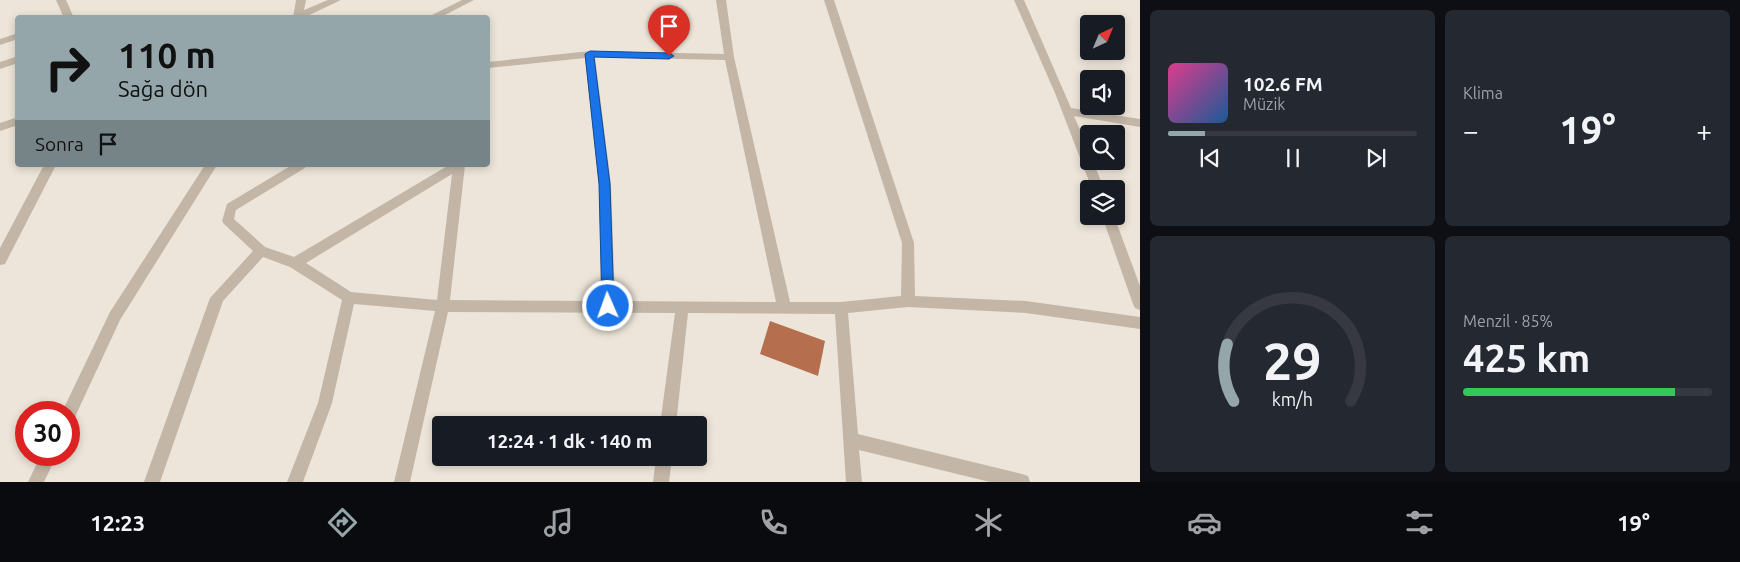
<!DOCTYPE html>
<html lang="tr">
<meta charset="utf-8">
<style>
:root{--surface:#171b24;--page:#242831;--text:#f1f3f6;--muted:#9ea1a6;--line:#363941;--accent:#94a6aa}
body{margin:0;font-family:Ubuntu,sans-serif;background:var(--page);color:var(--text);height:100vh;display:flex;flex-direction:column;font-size:19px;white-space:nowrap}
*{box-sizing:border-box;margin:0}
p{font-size:16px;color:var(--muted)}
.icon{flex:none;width:28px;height:28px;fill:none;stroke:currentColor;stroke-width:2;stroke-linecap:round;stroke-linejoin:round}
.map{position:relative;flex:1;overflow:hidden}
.panel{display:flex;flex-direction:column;gap:10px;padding:10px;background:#0d0f14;width:600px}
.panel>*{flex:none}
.top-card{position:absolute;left:15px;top:15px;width:475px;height:152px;border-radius:5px;box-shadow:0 2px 8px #0003;background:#94a6aa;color:#111;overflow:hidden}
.needle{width:32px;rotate:44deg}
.tools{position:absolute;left:1080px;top:15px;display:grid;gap:10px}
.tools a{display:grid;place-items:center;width:45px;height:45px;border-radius:5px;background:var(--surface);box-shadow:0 2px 8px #0003;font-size:25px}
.speed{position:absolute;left:15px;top:401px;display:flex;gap:10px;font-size:25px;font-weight:700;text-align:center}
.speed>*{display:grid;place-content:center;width:65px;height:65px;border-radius:50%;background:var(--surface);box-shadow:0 2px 8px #0003;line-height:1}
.speed .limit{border:8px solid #d22;background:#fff;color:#111}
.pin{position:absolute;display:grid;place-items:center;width:42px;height:42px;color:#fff;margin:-51px -21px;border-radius:50% 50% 50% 0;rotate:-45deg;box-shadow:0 0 5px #0007}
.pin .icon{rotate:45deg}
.me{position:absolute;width:55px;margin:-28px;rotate:358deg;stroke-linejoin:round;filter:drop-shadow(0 0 4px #0008)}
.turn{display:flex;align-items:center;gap:18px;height:105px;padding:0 20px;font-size:22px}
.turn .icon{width:65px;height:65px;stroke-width:2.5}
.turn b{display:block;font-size:35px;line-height:42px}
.then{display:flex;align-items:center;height:48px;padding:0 20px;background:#0003;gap:10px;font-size:19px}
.big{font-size:38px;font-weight:600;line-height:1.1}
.panel .tile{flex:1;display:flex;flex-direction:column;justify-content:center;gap:8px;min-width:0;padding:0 18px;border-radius:8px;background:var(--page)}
.panel .dial{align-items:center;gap:0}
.dial svg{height:130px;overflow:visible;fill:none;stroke:var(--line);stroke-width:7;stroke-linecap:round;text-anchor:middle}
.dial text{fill:var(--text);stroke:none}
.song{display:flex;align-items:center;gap:15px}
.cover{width:60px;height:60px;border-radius:8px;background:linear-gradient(135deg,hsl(330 70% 55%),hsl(210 70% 35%))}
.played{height:5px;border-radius:2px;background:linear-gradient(90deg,var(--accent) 15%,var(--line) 15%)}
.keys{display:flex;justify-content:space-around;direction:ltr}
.heat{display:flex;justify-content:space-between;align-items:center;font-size:28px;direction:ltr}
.charge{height:8px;border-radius:4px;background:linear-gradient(90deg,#34c759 85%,var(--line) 0)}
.panel .tiles{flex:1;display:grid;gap:10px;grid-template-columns:repeat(2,1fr)}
.trip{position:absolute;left:432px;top:416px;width:275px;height:50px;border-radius:5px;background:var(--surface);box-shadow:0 2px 8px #0003;font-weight:600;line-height:50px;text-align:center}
.dock{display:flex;height:80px;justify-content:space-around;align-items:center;background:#090b0e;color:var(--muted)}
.dock .icon{width:35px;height:35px}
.dock .on{color:var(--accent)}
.dock b{font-size:22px;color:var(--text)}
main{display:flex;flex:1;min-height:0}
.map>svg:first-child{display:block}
.building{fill:#b56f4f}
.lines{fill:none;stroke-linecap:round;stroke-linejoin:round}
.street{fill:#c3b6a7;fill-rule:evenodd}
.route{fill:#1a73e8;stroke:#114b97}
</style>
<main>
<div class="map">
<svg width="1140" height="482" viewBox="0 0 1140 482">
<rect width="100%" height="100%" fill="#ede5d9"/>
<path class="building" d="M770,321L825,341L818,376L760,354Z"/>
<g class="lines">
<g class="street">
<path d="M56,0H66L74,18H64Z"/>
<path d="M296,0H306L304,10L328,0H341L303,18H293Z"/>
<path d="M462,0H474L439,18H426Z"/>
<path d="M716,0H726L734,57L790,302H841L901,296L902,243L824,0H834L914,243L915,296L1026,301L1140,317V329L1026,313L908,307L848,313L858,434L1022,474L1028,476L1030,482H990L859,450L862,482H846L835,314L688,313L676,425H660L675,313L448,312L410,482H394L435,311L354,304L332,403L303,482H287L318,403L342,300L290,267L263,257L223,301L160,482H144L210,298L253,251L224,224L222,221L227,204L292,165H307L305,168L236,210L234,219L265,247L294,257L449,165H465L450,300L601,301L599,184L585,58L488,68V62L590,51L724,54ZM595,57L725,60L776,302L615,301L611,184ZM452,174L437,300L351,292L306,263Z"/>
<path d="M1014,0H1024L1071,108L1140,119V127L1074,116L1089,151V161H1093L1104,189H1092L1055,93Z"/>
<path d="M18,33V39L0,45V39Z"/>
<path d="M18,56V63L0,69V62Z"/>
<path d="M18,117V125L0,131V123Z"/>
<path d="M44,165H56L5,264L0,265V248Z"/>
<path d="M205,165H217L120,320L74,419L69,421V412H62L110,312Z"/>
<path d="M1102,216H1114L1140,286V310L1135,308L1133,304Z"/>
<path d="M41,455H57L44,482H28Z"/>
<path d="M656,458H672L669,482H653Z"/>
</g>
</g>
<path class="route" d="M590,51L669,53L674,56L669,59L594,57L610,184L614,306L613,310L608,312L604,310L602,306L599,184L585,54Z"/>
</svg>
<div class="tools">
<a><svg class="needle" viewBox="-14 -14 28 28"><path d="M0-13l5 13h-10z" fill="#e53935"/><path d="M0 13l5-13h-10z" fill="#9ea1a6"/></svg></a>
<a><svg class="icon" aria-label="sound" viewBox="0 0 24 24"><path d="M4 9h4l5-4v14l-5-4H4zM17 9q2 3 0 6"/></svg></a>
<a><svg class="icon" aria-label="search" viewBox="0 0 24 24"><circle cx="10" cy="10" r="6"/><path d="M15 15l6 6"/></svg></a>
<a><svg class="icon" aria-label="layers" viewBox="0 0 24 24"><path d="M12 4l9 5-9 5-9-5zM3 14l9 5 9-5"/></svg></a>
</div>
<div class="speed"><div class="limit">30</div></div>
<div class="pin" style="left:669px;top:56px;background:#d93025"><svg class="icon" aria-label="arrive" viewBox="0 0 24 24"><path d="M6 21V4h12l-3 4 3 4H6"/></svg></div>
<svg class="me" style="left:608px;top:306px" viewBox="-20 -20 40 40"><circle r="17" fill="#1a73e8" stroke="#fff" stroke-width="3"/><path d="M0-11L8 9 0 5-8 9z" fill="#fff"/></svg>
<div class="trip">12:24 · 1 dk · 140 m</div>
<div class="top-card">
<div class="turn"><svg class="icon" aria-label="right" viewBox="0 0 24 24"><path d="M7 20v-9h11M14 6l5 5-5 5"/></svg><div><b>110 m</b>Sağa dön</div></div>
<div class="then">Sonra<svg class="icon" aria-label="arrive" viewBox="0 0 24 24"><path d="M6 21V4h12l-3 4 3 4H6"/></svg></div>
</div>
</div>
<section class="panel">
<div class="tiles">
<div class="tile">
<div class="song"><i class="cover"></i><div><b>102.6 FM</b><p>Müzik</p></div></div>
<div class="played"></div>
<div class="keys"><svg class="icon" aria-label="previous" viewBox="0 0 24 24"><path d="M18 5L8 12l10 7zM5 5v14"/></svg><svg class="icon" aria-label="pause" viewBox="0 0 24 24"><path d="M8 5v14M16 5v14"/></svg><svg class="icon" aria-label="next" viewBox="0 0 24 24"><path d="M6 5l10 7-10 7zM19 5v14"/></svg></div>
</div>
<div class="tile"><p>Klima</p>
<div class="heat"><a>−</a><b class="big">19°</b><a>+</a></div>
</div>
<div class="tile dial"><svg viewBox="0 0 100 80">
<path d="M14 69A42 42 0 1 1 86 69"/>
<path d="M14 69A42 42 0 0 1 10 34" stroke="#94a6aa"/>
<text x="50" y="56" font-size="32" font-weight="700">29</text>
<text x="50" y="72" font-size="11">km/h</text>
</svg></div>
<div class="tile"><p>Menzil · 85%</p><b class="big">425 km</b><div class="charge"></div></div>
</div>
</section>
</main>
<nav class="dock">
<b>12:23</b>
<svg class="icon on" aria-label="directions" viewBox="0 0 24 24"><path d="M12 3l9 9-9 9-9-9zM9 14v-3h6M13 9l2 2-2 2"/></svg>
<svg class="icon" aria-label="music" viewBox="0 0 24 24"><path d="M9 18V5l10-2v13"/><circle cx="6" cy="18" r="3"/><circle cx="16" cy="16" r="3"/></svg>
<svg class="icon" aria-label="phone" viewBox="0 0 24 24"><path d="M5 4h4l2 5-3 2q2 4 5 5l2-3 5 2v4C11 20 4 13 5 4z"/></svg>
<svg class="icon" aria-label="climate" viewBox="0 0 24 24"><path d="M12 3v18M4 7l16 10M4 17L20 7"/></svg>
<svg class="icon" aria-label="car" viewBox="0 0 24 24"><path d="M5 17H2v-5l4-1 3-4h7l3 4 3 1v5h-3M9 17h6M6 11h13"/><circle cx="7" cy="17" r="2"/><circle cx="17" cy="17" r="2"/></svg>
<svg class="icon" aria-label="filters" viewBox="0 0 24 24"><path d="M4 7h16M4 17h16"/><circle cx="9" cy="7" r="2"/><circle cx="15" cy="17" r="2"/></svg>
<b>19°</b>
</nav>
